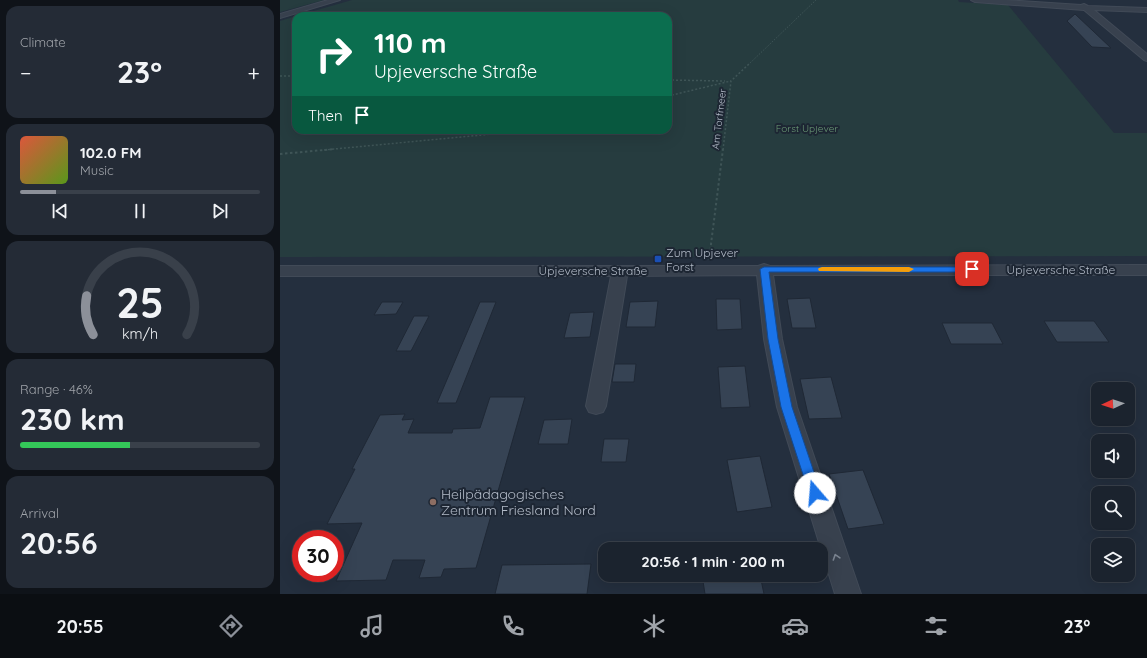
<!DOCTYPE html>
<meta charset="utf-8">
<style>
:root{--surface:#1b232e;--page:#242b36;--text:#f1f3f6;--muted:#a0a4aa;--line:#39404a;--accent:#8c9099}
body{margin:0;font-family:Quicksand,sans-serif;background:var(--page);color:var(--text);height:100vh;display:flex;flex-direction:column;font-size:15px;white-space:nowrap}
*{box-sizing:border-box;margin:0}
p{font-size:13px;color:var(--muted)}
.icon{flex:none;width:22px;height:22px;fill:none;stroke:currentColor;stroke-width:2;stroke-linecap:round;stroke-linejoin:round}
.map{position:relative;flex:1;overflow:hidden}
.side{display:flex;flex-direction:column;gap:6px;padding:6px;background:#0f1319;width:280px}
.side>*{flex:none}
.hud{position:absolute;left:12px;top:12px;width:380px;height:122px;border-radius:12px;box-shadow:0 4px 16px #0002,0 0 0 1px var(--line);background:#0b6e4f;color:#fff;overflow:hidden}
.needle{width:26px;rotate:267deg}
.buttons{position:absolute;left:811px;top:382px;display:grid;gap:8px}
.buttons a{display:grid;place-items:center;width:44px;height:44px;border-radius:8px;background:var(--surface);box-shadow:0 4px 16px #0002,0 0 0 1px var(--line);font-size:20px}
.speed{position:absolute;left:12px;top:530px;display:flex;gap:8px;font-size:20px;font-weight:700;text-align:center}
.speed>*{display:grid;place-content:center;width:52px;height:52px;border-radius:50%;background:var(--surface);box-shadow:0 4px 16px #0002,0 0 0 1px var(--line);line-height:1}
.speed .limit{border:6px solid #d22;background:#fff;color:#111}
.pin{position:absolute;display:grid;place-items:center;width:34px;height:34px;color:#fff;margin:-17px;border-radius:8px;box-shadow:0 2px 6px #0006}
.me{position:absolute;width:44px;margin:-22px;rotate:342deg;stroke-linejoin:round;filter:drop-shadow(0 0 3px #0008)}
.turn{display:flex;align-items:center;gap:14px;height:84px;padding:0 16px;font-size:18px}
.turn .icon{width:52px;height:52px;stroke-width:2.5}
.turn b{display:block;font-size:28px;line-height:34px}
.then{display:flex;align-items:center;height:38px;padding:0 16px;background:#0003;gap:8px;font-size:15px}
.big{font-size:30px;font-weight:800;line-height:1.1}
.side .tile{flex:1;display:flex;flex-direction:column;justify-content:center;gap:6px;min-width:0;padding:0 14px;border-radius:12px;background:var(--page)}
.side .dial{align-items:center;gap:0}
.dial svg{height:104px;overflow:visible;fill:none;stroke:var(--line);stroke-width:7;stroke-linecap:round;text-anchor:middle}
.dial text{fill:var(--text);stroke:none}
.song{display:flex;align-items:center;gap:12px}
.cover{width:48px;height:48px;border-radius:6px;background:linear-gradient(135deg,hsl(10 70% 55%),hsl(90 70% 35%))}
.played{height:4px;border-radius:2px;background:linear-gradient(90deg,var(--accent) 15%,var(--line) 15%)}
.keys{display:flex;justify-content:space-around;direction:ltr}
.heat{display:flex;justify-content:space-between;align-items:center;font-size:22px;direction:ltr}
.charge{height:6px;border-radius:3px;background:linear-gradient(90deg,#34c759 46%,var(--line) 0)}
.trip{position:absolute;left:318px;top:542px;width:230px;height:40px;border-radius:12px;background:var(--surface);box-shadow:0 4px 16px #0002,0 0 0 1px var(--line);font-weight:800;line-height:40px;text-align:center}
.menu{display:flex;height:64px;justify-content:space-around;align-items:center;background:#0b0e12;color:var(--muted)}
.menu .icon{width:28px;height:28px}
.menu .current{color:var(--accent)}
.menu b{font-size:18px;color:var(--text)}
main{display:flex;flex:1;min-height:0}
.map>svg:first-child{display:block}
.green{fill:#263c3f}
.building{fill:#364354;stroke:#1f2835}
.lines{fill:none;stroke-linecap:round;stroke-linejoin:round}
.minor-casing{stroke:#414a57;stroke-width:2}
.path-far2{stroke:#3f5557;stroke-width:1;stroke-dasharray:1.5 1.5;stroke-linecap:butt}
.path-far1{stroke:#3f5557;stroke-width:1.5;stroke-dasharray:2 2;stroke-linecap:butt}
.path{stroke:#3f5557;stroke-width:2;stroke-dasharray:2.5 2.5;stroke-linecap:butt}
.minor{fill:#38414e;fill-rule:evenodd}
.oneway{stroke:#7c8592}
.route{fill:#1a73e8;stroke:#114b97}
.slow{fill:#f59e0b}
.transit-dot{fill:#1a4fb4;stroke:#1d2633;stroke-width:1.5}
.education-dot{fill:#8d6e63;stroke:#1d2633;stroke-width:1.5}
.labels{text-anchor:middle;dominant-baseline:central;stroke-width:4;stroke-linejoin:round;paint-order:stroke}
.far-street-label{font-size:10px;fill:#b4bcc9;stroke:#1d2633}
.far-park-label{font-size:10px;fill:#6b9a76;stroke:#1d2633}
.poi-label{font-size:12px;fill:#b4bcc9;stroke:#1d2633;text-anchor:start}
.street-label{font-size:12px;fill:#b4bcc9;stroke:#1d2633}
.near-poi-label{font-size:14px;fill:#b4bcc9;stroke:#1d2633;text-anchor:start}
</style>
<main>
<section class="side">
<div class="tile"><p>Climate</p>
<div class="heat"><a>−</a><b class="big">23°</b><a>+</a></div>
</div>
<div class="tile">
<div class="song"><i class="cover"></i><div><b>102.0 FM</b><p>Music</p></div></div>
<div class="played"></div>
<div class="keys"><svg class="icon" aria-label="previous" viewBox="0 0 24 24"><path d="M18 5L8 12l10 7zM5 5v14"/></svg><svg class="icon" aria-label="pause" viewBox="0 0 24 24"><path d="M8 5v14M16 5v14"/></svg><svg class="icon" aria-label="next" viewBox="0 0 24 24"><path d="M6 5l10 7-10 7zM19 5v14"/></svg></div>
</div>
<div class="tile dial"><svg viewBox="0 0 100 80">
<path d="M14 69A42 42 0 1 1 86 69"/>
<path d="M14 69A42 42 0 0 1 9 39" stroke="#8c9099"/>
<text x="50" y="56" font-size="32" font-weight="700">25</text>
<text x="50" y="72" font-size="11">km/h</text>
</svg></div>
<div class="tile"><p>Range · 46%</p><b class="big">230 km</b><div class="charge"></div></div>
<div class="tile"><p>Arrival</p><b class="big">20:56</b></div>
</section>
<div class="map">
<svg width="867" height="594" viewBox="0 0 867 594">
<rect width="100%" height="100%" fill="#242f3e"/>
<g class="green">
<path d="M0,0H44L0,12Z"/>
<path d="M72,0H678L679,2L728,5L834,133H867V256L0,257V21L16,16V130H388V16H16Z"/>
</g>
<g class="building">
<path d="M795,14L831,48L812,47L787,21Z"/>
<path d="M530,298L536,328H512L507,299Z"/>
<path d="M436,299H460L462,329L437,330Z"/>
<path d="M378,301L375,327H346L350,302Z"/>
<path d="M102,302H123L116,314L94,315Z"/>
<path d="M200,302H216L176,403H157Z"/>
<path d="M314,312L310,337L284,338L290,313Z"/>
<path d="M134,316H149L131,351H116Z"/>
<path d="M764,321H814L829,342H777Z"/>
<path d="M662,323H712L723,344H671Z"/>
<path d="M335,364H356L354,382H332Z"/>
<path d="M465,366L470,407L441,408L438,367Z"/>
<path d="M551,377L562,418L529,419L520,379Z"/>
<path d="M210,397H245L196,568L164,569L161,577L139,578L145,560H113L106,580L56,581L82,523L47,524L75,469H72L100,415L125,414L122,420L134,419L128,433H172L173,429L200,428Z"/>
<path d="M292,419L288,444H258L264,420Z"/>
<path d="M324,439H349L346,462H321Z"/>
<path d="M480,456L492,507L457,512L447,460Z"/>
<path d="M583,470L604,524L568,529L549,474Z"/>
<path d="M311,564L307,594H215L222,565Z"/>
<path d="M422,575H480L484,594H425Z"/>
</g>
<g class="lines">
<g class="minor-casing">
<g id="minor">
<path d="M48,0H60L0,18V14Z"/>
<path d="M691,0H725L801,5L804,4L808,6L867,8V12L814,10L867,54V61L864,60L804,10L695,2Z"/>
<path d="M484,264L490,266L867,265V275H493L502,339L517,407L581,594H555L497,407L484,339L477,275L347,276L326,406L323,412L316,414L309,412L306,406L331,276H0V266H478Z"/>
</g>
</g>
<path class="path-far2" d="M468,65L536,0"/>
<g class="path-far1">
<path d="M0,76H16"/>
<path d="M388,80L445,81"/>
<path d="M388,96L451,81"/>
<path d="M44,150L223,133L236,130"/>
<path d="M443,150L451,81L469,64"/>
</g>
<g class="path">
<path d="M0,154L55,149"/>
<path d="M429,260L443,149"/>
</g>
<use href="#minor" class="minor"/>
</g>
<defs><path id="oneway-chevron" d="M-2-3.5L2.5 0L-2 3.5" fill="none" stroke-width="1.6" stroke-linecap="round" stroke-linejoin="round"/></defs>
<use class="oneway" href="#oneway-chevron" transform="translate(556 557) rotate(-108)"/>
<path class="route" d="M484,267H692L696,269L692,272H489L498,339L512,407L541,493L539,497L535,499L531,497L529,493L501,407L488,339L480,269Z"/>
<path class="slow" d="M542,267H629L634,269L629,272L539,271L538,269L539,268Z"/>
<rect class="transit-dot" x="374" y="255" width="8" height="8" rx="2"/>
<circle class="education-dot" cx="153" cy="502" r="4"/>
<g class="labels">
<g class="far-street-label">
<text transform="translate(439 119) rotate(-83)">Am Torfmeer</text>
</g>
<g class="far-park-label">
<text x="527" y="128">Forst Upjever</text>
</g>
<g class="poi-label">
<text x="386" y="252">Zum Upjever<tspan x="386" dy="14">Forst</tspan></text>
</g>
<g class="street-label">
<text x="781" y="269">Upjeversche Straße</text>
<text x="313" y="270">Upjeversche Straße</text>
</g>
<g class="near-poi-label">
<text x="161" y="494">Heilpädagogisches<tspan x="161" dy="16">Zentrum Friesland Nord</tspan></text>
</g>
</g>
</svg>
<div class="buttons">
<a><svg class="needle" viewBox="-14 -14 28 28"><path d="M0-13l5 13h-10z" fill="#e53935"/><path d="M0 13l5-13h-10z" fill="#a0a4aa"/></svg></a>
<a><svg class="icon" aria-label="sound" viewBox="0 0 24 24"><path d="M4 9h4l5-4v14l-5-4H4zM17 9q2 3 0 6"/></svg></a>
<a><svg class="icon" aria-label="search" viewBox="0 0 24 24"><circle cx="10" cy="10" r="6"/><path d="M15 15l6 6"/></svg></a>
<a><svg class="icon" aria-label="layers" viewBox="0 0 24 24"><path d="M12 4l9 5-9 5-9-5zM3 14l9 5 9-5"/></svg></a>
</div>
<div class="speed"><div class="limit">30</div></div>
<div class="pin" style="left:692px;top:269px;background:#d93025"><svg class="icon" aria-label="arrive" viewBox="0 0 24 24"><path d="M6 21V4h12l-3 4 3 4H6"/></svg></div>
<svg class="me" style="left:535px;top:493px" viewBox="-20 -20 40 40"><circle r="19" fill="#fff"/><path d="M0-13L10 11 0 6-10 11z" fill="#1a73e8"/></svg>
<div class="trip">20:56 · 1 min · 200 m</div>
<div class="hud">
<div class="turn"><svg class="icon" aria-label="right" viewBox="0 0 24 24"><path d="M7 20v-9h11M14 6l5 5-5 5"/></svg><div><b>110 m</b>Upjeversche Straße</div></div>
<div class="then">Then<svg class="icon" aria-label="arrive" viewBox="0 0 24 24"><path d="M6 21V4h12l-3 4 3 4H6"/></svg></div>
</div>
</div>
</main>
<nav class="menu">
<b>20:55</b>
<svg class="icon current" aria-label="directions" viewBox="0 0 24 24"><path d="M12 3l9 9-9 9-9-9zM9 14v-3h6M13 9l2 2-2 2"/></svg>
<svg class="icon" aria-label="music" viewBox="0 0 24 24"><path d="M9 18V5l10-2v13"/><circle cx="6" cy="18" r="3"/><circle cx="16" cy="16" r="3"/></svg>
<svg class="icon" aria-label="phone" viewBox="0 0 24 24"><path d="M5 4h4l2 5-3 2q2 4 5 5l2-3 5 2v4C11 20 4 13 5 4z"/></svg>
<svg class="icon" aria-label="climate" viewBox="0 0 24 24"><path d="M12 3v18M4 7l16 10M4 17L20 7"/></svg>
<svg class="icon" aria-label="car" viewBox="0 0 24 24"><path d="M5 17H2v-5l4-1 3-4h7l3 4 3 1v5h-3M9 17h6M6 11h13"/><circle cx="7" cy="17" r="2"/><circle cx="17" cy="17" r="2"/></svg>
<svg class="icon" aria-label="filters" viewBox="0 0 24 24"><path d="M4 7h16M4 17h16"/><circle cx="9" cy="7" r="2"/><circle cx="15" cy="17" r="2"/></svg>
<b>23°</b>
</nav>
